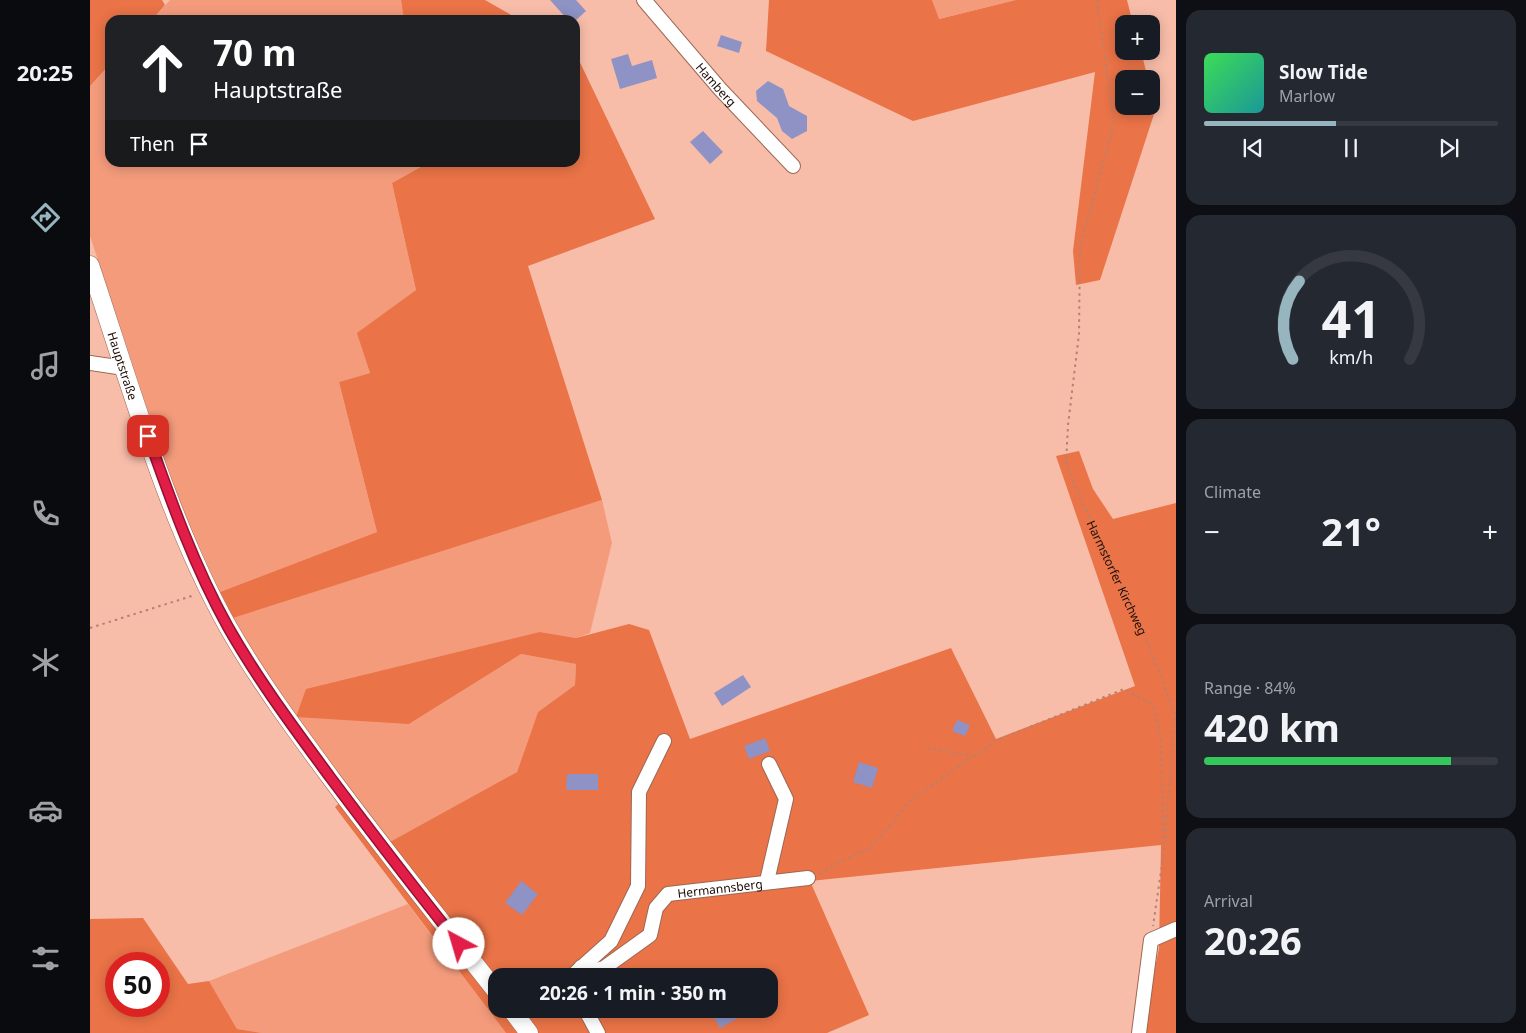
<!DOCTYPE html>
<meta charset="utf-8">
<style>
:root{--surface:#171b24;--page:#242831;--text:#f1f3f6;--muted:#9ea1a6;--line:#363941;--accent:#96b5bf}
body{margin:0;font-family:"Noto Sans",sans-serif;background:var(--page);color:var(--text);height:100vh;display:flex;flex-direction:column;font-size:19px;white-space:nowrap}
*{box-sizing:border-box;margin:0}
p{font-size:16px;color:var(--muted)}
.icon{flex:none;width:28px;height:28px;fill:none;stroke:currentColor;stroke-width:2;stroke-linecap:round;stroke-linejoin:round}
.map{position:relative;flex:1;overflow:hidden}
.drawer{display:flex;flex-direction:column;gap:10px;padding:10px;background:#0d0f14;width:350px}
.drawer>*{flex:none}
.top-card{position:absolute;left:15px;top:15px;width:475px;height:152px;border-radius:15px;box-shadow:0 2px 12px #0003;background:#202124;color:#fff;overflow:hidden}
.tools{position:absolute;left:1025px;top:15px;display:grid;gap:10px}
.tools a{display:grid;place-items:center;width:45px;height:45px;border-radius:10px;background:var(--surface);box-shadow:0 2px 12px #0003;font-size:25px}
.speed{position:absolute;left:15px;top:952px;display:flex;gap:10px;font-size:25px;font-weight:700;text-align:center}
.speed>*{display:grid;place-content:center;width:65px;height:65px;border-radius:50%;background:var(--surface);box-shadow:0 2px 12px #0003;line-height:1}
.speed .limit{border:8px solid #d22;background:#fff;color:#111}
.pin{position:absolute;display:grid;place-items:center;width:42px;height:42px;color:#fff;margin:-21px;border-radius:10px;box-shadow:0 2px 8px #0006}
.me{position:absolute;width:55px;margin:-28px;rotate:321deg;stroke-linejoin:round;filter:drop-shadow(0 0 4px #0008)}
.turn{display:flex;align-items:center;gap:18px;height:105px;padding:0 25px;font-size:22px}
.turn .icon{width:65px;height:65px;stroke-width:2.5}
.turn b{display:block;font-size:35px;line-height:42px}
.then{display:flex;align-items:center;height:48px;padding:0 25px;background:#0003;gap:10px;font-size:19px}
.big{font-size:38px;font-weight:700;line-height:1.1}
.drawer .tile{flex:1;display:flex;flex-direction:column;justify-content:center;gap:8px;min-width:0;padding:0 18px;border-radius:15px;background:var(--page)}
.drawer .dial{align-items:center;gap:0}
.dial svg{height:130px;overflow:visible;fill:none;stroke:var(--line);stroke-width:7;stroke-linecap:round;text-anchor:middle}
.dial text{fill:var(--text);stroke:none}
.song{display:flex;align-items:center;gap:15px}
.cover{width:60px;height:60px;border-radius:8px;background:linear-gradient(135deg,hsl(130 70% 55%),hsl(180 70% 35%))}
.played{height:5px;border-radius:2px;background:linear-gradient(90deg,var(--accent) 45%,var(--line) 45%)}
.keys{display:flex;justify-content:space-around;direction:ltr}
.heat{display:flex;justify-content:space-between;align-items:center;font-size:28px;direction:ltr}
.charge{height:8px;border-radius:4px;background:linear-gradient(90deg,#34c759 84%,var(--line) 0)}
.trip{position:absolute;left:398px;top:968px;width:290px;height:50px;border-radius:15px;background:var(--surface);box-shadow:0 2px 12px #0003;font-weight:700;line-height:50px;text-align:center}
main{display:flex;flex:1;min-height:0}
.tab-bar{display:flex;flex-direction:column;width:90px;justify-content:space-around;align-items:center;background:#090b0e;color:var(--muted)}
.tab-bar .icon{width:35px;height:35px}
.tab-bar .selected{color:var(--accent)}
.tab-bar b{font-size:22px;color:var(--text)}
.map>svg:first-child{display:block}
.green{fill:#f49b7c}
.forest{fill:#ea7347;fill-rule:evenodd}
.building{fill:#8e92c4}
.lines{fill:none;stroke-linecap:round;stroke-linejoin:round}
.minor-casing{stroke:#9c6855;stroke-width:16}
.major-casing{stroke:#9c6855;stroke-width:19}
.path{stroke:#b28374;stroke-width:2;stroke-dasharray:2.5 4;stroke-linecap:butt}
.minor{stroke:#fff;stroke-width:14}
.major{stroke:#fff;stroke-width:18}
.route-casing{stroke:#92132f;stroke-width:12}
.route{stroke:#e11d48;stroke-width:9}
.labels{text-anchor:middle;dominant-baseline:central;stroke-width:4;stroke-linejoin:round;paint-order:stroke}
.street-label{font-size:12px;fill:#1e0a04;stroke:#f8bda9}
</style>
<main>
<nav class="tab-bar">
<b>20:25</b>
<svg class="icon selected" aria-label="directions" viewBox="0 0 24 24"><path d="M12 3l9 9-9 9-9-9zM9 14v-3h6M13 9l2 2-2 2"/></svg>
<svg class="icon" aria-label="music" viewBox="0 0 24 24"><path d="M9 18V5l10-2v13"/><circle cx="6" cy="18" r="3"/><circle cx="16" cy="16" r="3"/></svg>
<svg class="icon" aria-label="phone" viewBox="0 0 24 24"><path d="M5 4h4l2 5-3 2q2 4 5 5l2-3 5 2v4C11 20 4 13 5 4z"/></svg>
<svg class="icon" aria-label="climate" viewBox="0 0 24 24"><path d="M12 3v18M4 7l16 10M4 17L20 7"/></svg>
<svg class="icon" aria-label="car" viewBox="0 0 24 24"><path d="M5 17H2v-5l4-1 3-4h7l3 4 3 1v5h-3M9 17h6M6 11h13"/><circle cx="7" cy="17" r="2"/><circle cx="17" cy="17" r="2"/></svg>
<svg class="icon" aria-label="filters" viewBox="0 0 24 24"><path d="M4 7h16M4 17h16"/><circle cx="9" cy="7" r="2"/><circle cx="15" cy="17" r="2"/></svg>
</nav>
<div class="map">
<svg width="1086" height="1033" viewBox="0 0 1086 1033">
<rect width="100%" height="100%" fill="#f8bda9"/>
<g class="green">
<path d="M80,0H311L314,20H62Z"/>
<path d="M842,0H926L848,19Z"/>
<path d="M20,64V162L338,163L302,183L326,290L268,333L280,373L249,382L287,532L130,592L87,499L0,236V86Z"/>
<path d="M512,500L522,543L500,633L486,638L450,632L319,724L431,654L486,664L485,685L448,712L427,772L298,843L196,711L143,618Z"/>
<path d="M318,904L416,1033H172L147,1029L119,981Z"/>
</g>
<g class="forest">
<path d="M0,0H72L75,5L62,20H20V64L0,86Z"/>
<path d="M311,0H395L430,20H314Z"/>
<path d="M679,0H842L849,19L926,0H1037L1043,24H1034V51H1051L1058,79H1034V106H1061V91L1066,108L1010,280L986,285L983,251L1005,72L823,121L676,51Z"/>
<path d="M485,52L565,219L438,266L512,500L143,618L130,592L287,532L249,382L280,373L267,333L326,290L302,183L338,163L485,162Z"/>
<path d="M989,451L1003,489L1023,519L1086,503V1033H1052L1069,948L1071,845L720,881L779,1015L737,1033H416L245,807L260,794L298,843L427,772L448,712L485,685L486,664L431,654L319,724L206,717L216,689L450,632L486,638L539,624L559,630L600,739L861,648L906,739L1045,686L966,456ZM406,976H679V1009H406Z"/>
<path d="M53,918L98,984L119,981L147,1029L172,1033H0V919ZM26,964H69V1006H26Z"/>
</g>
<g class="building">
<path d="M460,0H486L496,11L485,21L478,20Z"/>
<path d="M631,35L652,42L649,53L627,46Z"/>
<path d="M538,54L542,66L562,60L567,78L530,89L521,59Z"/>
<path d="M678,81L693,89L699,106L717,116V131L702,139L692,131L687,118L667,101L666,91Z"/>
<path d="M613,131L633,152L620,164L600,142Z"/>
<path d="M653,675L661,687L632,706L624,693Z"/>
<path d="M867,720L880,725L875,736L862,731Z"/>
<path d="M675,738L680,751L659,759L654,746Z"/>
<path d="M769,762L788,768L782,788L763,782Z"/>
<path d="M477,774H508V790H476Z"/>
<path d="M431,881L448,894L432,915L415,903Z"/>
<path d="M624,1009H642L648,1018L630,1028L620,1011Z"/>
</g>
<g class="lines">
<g class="minor-casing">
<g id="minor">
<path id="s2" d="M554,0L630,89L703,166"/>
<path d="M0,363L34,368"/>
<path d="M677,881L696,799L679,764"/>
<path id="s3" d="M491,967L503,971L514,968L560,935L566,908L578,894L718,878"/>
<path d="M482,976L521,941L548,886L549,792L574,741"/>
<path d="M495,1009L508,1033"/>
<path d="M1049,1033L1061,940L1086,929"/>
</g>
</g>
<g class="major-casing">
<g id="major">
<path id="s4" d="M0,265C40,384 77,518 138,627C169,681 206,731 243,781C296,852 351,921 406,991"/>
<path d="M421,1009L439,1033"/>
</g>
</g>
<g class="path">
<path id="s1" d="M1007,0L1024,124L990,247L989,334L978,425L976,463L991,500L1059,645L1085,714L1074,851L1063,926"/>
<path d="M0,628L105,595"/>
<path d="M837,748L882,756"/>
<path d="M730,874L753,860L776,850L796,831L819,801L905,741L1034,689L1064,706L1071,741L1073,841"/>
</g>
<use href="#minor" class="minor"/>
<use href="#major" class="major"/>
</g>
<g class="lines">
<g class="route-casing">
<path id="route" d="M58,436C81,501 104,566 138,627C168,680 204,728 240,777C282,833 325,889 369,944"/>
</g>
<use href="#route" class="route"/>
</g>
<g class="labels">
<g class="street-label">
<text stroke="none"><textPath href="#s2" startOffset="111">Hamberg</textPath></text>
<text stroke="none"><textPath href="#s4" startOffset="106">Hauptstraße</textPath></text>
<text stroke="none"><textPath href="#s1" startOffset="595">Harmstorfer Kirchweg</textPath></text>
<text stroke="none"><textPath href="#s3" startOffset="179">Hermannsberg</textPath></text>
</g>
</g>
</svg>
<div class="tools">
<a>+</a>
<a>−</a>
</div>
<div class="speed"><div class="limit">50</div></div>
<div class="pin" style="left:58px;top:436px;background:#d93025"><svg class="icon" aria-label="arrive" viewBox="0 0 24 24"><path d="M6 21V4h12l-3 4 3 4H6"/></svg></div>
<svg class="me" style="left:369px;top:944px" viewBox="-20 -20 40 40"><circle r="19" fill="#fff"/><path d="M0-13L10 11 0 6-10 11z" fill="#e11d48"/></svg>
<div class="trip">20:26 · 1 min · 350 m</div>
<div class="top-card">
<div class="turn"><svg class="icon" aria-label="ahead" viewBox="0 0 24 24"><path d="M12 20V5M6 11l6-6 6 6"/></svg><div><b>70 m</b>Hauptstraße</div></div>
<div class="then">Then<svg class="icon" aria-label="arrive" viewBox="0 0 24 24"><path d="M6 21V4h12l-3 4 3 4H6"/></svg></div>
</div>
</div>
<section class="drawer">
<div class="tile">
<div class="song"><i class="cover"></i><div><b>Slow Tide</b><p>Marlow</p></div></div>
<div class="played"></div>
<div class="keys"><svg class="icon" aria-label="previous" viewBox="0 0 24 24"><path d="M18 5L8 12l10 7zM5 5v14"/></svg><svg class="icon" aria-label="pause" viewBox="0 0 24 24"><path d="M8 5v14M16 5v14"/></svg><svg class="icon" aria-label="next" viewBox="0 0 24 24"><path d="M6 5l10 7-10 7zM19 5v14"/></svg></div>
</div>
<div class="tile dial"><svg viewBox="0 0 100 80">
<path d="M14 69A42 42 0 1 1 86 69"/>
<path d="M14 69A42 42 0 0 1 18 21" stroke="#96b5bf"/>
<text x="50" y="56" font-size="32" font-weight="700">41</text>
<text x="50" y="72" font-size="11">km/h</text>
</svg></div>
<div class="tile"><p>Climate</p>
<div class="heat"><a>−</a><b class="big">21°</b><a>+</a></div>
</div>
<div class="tile"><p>Range · 84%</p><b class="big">420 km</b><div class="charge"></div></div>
<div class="tile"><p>Arrival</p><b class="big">20:26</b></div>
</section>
</main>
